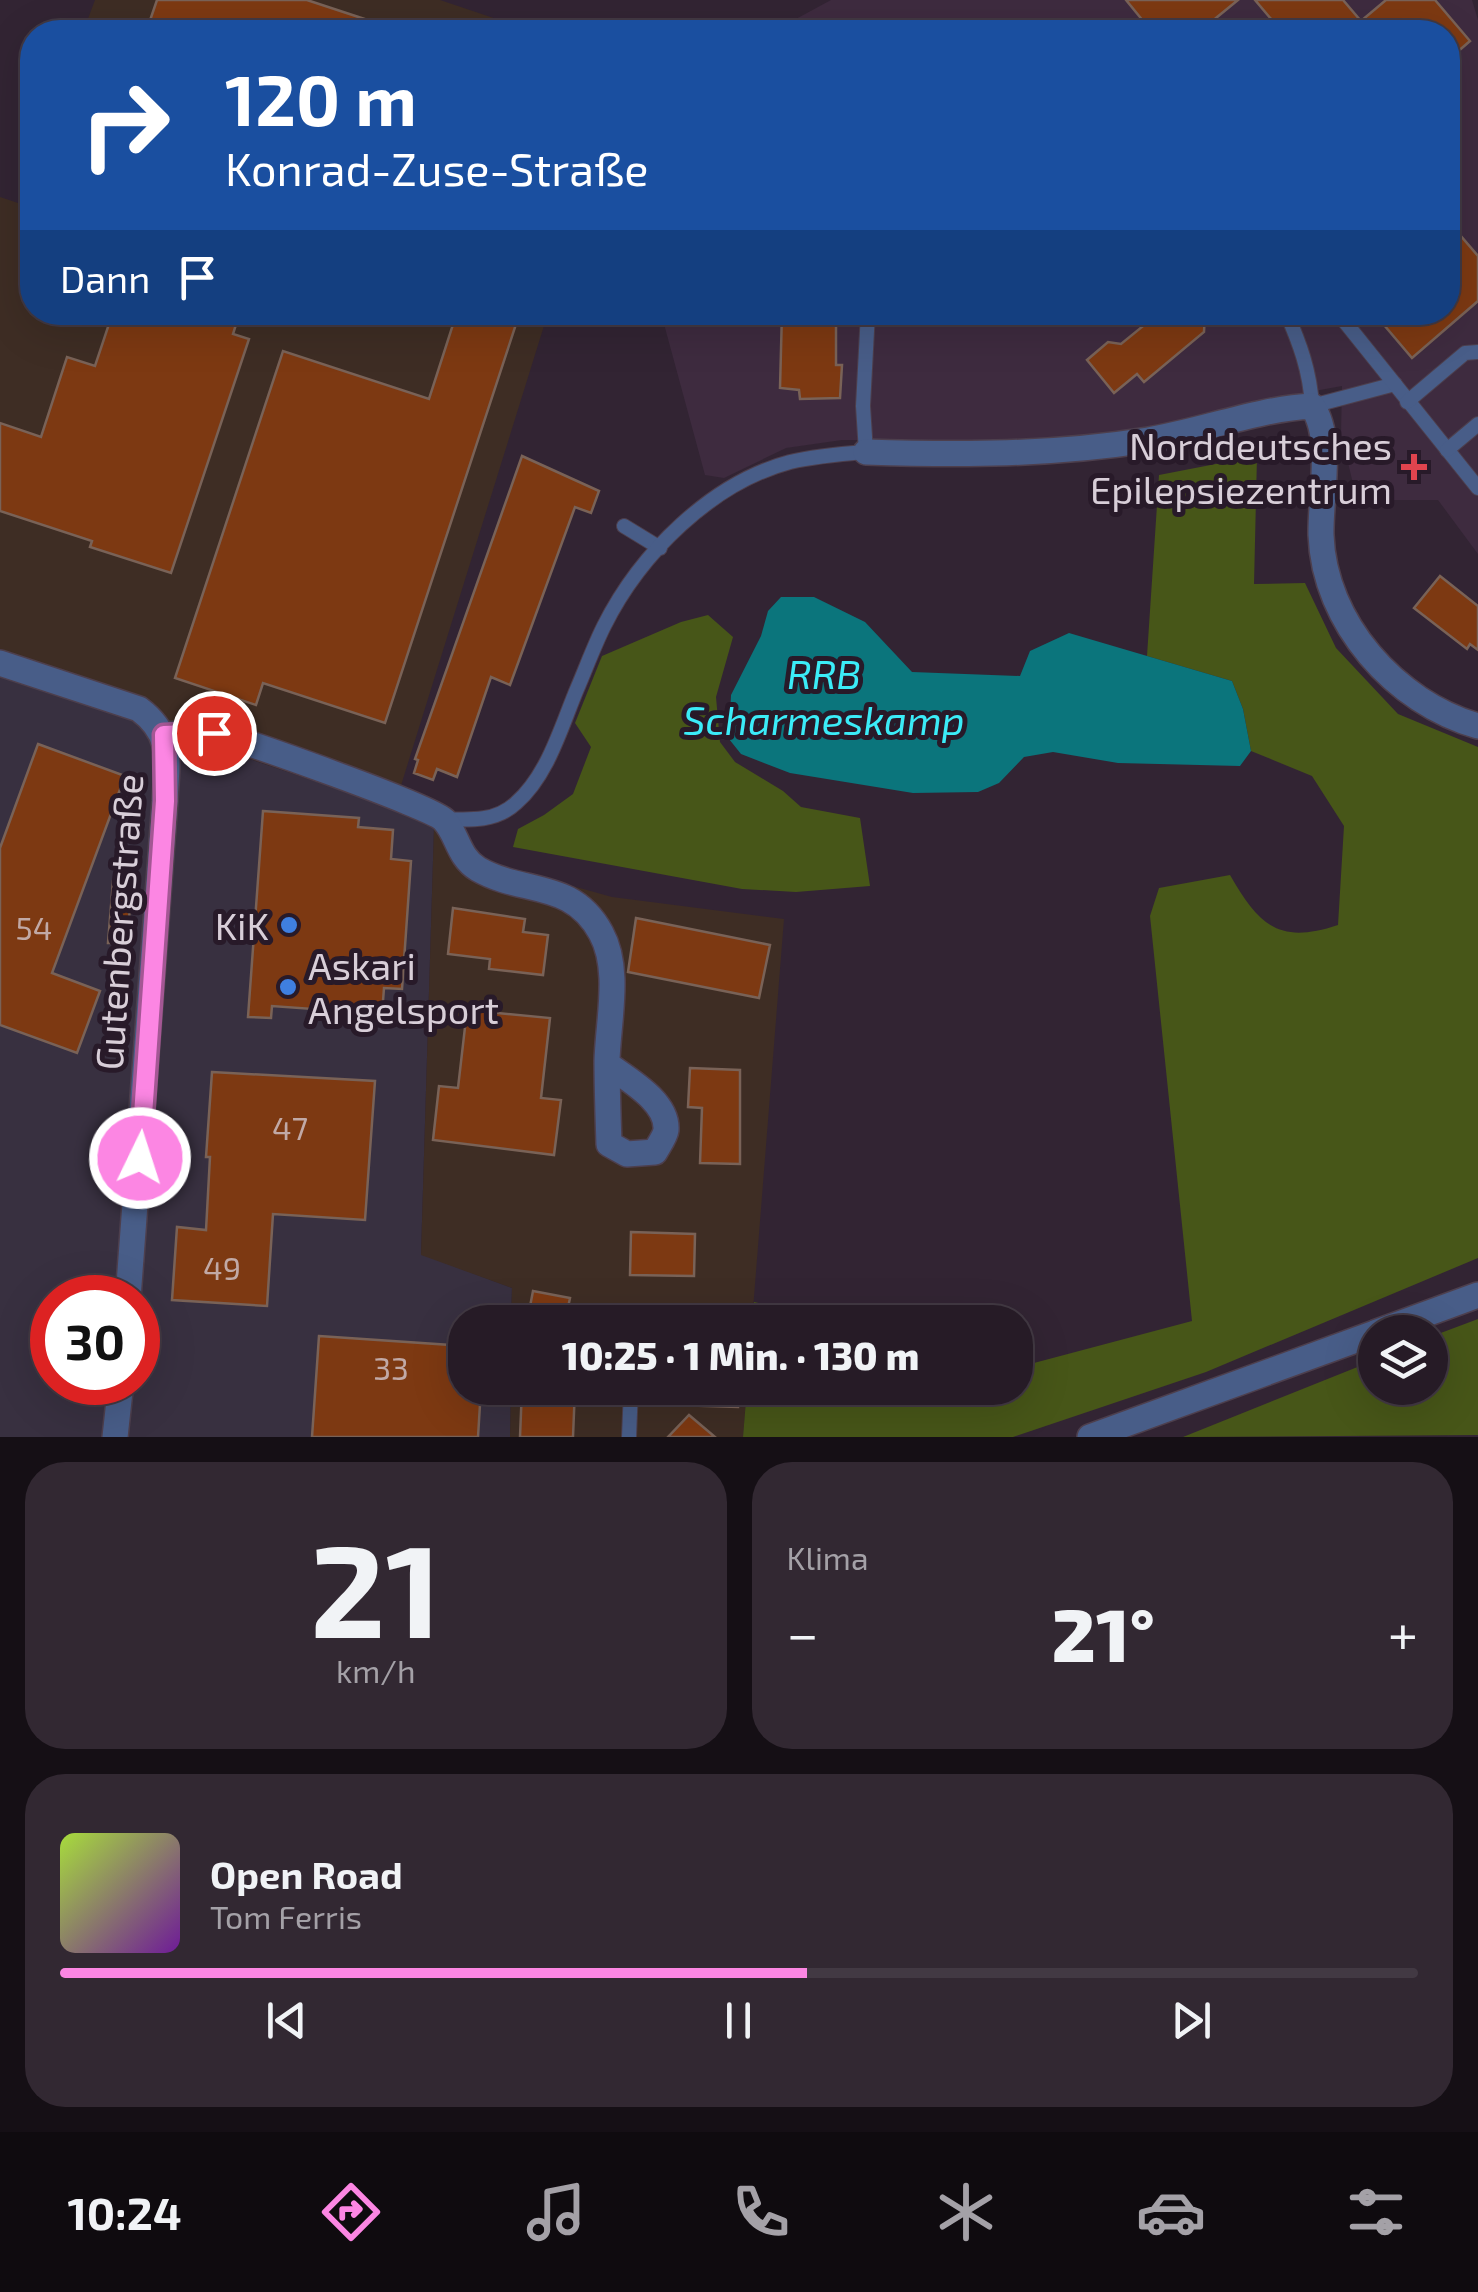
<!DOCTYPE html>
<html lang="de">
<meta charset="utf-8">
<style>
:root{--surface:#261b26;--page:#322832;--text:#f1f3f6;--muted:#a4a1a7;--line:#423943;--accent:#fc86e3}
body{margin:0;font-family:"Exo 2",sans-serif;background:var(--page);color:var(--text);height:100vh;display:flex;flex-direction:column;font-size:38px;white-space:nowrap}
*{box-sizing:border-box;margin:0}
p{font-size:32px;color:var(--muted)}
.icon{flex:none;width:55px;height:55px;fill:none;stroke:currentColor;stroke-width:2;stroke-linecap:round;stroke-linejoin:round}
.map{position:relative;height:1437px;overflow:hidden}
.sheet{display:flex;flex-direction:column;gap:25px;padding:25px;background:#150f15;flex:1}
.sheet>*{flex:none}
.banner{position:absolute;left:20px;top:20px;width:1440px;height:305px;border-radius:40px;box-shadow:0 10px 40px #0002,0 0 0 2px var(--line);background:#1a4fa0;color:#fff;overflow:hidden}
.buttons{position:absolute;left:1358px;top:1315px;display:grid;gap:20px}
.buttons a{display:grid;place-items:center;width:90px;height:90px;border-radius:50%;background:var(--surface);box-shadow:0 10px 40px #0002,0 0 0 2px var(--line);font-size:50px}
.speed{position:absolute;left:30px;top:1275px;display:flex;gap:20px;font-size:50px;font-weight:700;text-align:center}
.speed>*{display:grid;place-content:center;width:130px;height:130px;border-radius:50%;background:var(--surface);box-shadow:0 10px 40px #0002,0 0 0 2px var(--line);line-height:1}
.speed .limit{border:15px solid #d22;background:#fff;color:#111}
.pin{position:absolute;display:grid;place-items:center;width:85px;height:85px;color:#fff;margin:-42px;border:5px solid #fff;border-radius:50%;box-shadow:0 2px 10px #0007}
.me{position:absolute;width:110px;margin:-55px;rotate:4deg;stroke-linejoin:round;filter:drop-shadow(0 0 8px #0008)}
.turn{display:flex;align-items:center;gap:35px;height:210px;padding:0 40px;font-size:45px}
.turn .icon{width:130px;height:130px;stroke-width:2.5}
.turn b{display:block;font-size:70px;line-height:85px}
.then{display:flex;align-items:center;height:95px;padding:0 40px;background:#0003;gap:20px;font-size:38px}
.big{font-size:75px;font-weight:800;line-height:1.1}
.sheet .card{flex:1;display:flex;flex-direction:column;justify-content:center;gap:15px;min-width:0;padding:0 35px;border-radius:40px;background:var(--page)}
.sheet .dial{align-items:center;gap:0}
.dial b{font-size:130px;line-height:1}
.song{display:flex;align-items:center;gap:30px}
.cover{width:120px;height:120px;border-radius:15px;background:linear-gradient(135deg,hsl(80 70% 55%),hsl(280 70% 35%))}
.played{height:10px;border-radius:5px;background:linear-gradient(90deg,var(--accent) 55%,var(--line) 55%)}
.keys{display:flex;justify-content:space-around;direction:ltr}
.heat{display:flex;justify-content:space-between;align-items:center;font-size:55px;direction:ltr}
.sheet .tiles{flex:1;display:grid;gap:25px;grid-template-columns:1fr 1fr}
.card:last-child{grid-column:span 2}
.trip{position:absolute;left:448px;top:1305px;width:585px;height:100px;border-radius:40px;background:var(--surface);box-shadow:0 10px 40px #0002,0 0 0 2px var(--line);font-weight:800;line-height:100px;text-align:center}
.tab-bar{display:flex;height:160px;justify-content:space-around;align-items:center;background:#0f0b0f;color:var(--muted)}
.tab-bar .icon{width:70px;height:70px}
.tab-bar .current{color:var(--accent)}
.tab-bar b{font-size:45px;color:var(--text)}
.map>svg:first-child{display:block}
.commercial{fill:#383040;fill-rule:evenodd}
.industrial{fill:#3e2d24}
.built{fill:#3e2b3f}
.green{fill:#475618}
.water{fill:#0b757c}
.building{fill:#7d3912;stroke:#796257;stroke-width:2.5}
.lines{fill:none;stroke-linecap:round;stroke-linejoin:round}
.service-casing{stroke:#4d3f4d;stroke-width:16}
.minor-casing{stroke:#4d3f4d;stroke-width:28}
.service{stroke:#485d88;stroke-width:14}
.minor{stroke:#485d88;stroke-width:25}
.route-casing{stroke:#a45794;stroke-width:25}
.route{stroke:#fc86e3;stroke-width:18}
.health-dot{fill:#e0444e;stroke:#281a29;stroke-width:4}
.shop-dot{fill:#3f7fe0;stroke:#281a29;stroke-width:4}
.labels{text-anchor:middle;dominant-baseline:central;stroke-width:10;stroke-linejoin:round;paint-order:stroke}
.number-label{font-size:32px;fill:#c1a9a6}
.poi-label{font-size:38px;fill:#d8ced8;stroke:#281a29;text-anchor:end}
.street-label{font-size:38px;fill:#d8ced8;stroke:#281a29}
.water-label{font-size:40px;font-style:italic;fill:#3becf8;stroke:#281a29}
</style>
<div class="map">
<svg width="1478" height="1437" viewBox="0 0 1478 1437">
<rect width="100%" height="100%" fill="#322433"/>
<path class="commercial" d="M0,674L394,808L434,828L421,1254L512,1288L511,1322H465V1388H511L510,1437H0ZM52,1298H138V1382H52Z"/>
<g class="industrial">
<path d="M95,0H440L535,32H83Z"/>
<path d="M32,166V312L548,313L394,808L0,674V197L18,203Z"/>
<path d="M434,828L490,863L612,897L784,919L752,1322H511L512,1288L421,1255Z"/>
<path d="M511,1388H747L743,1437H510Z"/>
</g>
<path class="built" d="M831,0H1472L1478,20V554L1438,500H1357L1341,434L1342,386L1281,397L1122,434L1013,441L842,440L786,448L724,478L705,475L661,313L1448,312V32H772Z"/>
<g class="green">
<path d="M1257,456L1254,584L1305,583L1336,648L1398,714L1478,747V1258L1206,1372L1013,1437H743L747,1388H1015V1368L1192,1321L1150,916L1159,888L1230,875C1259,925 1278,945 1338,925L1344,826L1312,776L1251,751L1243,709L1232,681L1147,656L1159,475Z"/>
<path d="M708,615L733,637L716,697L720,742L735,762L783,791L801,807L860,818L870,886L796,892L742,889L513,847L518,829L544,815L573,794L591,747L575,723L602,656L681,622Z"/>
<path d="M754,1302L847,1322H752Z"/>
<path d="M1478,1319V1435L1183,1437L1375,1360V1388H1430V1337Z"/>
</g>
<path class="water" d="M781,597H814L865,622L912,672L1020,676L1030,651L1069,633L1232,681L1243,709L1251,751L1240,766L1118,763L1053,752L1024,757L999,783L978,792L913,793L790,773L741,754L729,739L731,695L761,636L768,611Z"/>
<g class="building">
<path d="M157,0H307L395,29V32H146Z"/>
<path d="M1126,0H1238L1216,18L1228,32H1132L1144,22Z"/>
<path d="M1255,0H1343L1361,21L1386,0H1435L1470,41L1448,60V32H1282Z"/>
<path d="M1448,221L1478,256V301L1412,358L1373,312H1448Z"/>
<path d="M113,312H240L233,334L249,339L171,573L90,547L92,541L0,511V423L41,437L67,357L95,366Z"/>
<path d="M457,312H520L385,723L263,683L256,705L175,678L283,351L429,399Z"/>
<path d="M782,312H836V365H842L840,398L800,399L799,390L780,388Z"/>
<path d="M1153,312H1205L1204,332L1144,382L1137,374L1114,393L1087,360L1108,342L1121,344L1153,318Z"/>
<path d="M522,456L599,491L591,513L575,507L510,685L491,677L457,777L437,769L433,780L414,773L418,760L415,759Z"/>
<path d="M1440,576L1478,606V650L1470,644L1467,649L1414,608Z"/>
<path d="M38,744L125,776L52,973L100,991L77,1053L0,1025V848Z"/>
<path d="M263,811L359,818L358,827L393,830L391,859L411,861L402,989L384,988L382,1014L272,1006L271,1018L248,1017Z"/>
<path d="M113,881L132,882L127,943H108Z"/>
<path d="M453,908L525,919L523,932L548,935L543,975L489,969L490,959L448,954Z"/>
<path d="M636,918L770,945L759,998L628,972Z"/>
<path d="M467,1010L550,1018L541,1098L561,1100L554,1155L433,1140L439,1086L458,1088Z"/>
<path d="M690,1068L740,1070V1164L700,1163L702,1108L688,1107Z"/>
<path d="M212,1072L375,1081L365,1220L273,1214L267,1306L172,1300L177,1227L206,1230L210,1157H206Z"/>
<path d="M631,1232L695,1234L694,1276L630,1275Z"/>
<path d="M533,1291L570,1298L565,1322H527Z"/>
<path d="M319,1336L465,1346V1388H481L478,1437H312Z"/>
<path d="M522,1388H575L573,1437H520Z"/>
<path d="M642,1388H739L738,1407L641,1404Z"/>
<path d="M689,1415L715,1437H668Z"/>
</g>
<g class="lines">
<g class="service-casing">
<g id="service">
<path d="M1286,312C1300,344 1310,371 1312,406L1395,384"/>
<path d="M1337,312L1478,488"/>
<path d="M1407,402L1465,353L1478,352"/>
<path d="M1447,450L1478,424"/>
<path d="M624,526L660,548"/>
<path d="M444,819C469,820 496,822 516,803C548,775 561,727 577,689C586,668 594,646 604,626C640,554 711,483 790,462C815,456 840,454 866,452L863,406L868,312"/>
<path d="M629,1437L631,1388"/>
</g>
</g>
<g class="minor-casing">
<g id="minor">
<path d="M866,452C961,455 1053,455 1148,440C1202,431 1257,409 1312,406C1334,437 1320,498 1321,535C1324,623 1396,703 1478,726"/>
<path d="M0,663L139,709C174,735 167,761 165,801L128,1298"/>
<path d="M164,735C180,735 201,730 217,734C243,740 432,807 444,820C458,835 458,857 478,869C523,895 572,879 601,933C621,969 608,1021 607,1061C607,1088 608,1116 609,1144L627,1154L655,1152C658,1146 665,1137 666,1130C668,1101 627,1079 607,1064"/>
<path d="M1377,1332L1478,1295"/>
<path d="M115,1437L121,1382"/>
<path d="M1090,1437L1375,1333"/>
</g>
</g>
<use href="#service" class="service"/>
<use href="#minor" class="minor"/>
</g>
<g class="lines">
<g class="route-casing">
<path id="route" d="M140,1158L165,801L164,735L214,733"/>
</g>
<use href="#route" class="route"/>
</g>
<path class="health-dot" d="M1409 452h10v10h10v10h-10v10h-10v-10h-10v-10h10z"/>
<g class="shop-dot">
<circle cx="289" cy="925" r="10"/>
<circle cx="288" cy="987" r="10"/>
</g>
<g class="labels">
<g class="number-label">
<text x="34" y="927">54</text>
<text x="290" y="1127">47</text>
<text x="222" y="1267">49</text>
<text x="391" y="1367">33</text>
</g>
<g class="poi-label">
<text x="1392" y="445">Norddeutsches<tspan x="1392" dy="44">Epilepsiezentrum</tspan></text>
<text x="269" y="925">KiK</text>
<text x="308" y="965" text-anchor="start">Askari<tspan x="308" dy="44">Angelsport</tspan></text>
</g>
<g class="street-label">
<text transform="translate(118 922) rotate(-86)">Gutenbergstraße</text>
</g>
<g class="water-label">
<text x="824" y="673">RRB<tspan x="824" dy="46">Scharmeskamp</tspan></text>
</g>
</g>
</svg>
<div class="buttons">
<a><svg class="icon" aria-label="layers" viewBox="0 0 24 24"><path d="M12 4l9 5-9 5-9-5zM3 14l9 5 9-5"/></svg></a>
</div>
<div class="speed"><div class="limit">30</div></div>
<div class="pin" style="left:214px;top:733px;background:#d93025"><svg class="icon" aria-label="arrive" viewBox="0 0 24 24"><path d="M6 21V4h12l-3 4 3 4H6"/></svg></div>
<svg class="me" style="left:140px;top:1158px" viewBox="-20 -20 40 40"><circle r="17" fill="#fc86e3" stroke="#fff" stroke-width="3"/><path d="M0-11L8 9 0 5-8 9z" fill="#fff"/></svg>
<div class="trip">10:25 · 1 Min. · 130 m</div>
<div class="banner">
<div class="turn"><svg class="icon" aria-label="right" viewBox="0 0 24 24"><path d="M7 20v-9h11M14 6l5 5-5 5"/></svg><div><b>120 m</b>Konrad-Zuse-Straße</div></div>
<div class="then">Dann<svg class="icon" aria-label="arrive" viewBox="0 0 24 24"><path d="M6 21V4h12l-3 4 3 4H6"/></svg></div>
</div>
</div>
<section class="sheet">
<div class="tiles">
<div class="card dial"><b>21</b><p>km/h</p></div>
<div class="card"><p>Klima</p>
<div class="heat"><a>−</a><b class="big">21°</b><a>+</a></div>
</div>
<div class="card">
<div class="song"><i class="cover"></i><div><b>Open Road</b><p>Tom Ferris</p></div></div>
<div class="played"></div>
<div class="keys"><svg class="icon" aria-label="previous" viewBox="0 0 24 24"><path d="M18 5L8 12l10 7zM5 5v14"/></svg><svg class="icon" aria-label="pause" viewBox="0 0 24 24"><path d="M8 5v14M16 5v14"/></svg><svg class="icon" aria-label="next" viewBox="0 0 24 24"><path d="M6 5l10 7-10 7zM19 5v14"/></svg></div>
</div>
</div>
</section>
<nav class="tab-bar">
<b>10:24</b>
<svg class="icon current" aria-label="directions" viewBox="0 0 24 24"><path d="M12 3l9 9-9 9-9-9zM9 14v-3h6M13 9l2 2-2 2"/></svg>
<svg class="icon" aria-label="music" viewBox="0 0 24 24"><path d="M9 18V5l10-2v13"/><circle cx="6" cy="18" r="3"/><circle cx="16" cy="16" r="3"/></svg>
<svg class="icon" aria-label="phone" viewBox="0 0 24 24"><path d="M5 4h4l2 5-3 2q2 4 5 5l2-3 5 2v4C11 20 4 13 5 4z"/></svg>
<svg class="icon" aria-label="climate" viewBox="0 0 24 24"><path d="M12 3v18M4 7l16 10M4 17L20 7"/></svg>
<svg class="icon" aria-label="car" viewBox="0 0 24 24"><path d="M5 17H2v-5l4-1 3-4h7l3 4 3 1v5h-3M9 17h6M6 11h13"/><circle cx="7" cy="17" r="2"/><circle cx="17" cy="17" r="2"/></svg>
<svg class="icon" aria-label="filters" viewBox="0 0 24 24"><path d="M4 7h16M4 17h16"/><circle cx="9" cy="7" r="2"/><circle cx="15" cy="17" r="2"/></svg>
</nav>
